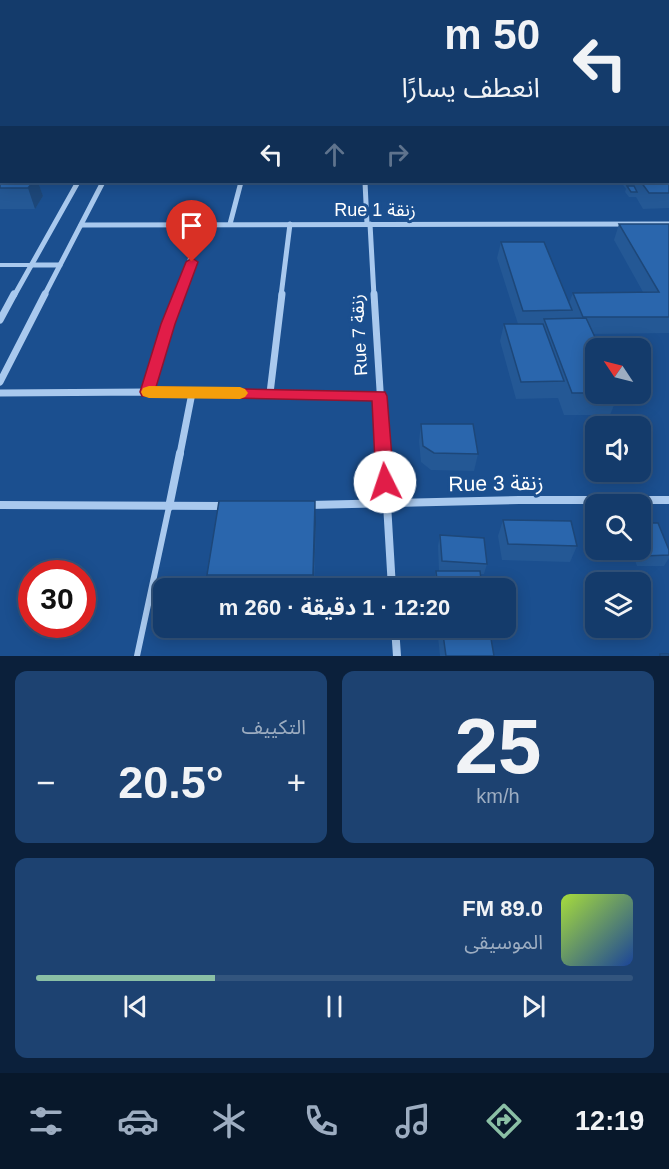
<!DOCTYPE html>
<html lang="ar">
<meta charset="utf-8">
<style>
:root{--surface:#143b6b;--page:#1d4271;--text:#f1f3f6;--muted:#9dadc1;--line:#33557e;--accent:#8abfa5}
body{margin:0;font-family:Arial,"Noto Sans Arabic",sans-serif;background:var(--page);color:var(--text);direction:rtl;height:100vh;display:flex;flex-direction:column;font-size:22px;white-space:nowrap}
*{box-sizing:border-box;margin:0}
p{font-size:20px;color:var(--muted)}
.icon{flex:none;width:33px;height:33px;fill:none;stroke:currentColor;stroke-width:2;stroke-linecap:round;stroke-linejoin:round}
.map{position:relative;height:656px;overflow:hidden;direction:ltr}
.details{display:flex;flex-direction:column;gap:15px;padding:15px;background:#0b203b;flex:1}
.details>*{flex:none}
.guide{position:absolute;left:0px;top:0px;width:669px;height:183px;box-shadow:0 3px 15px #0003,0 0 0 2px var(--line);direction:rtl;background:#143b6b;color:var(--text);overflow:hidden}
.needle{width:39px;rotate:305deg}
.buttons{position:absolute;left:585px;top:338px;display:grid;gap:12px}
.buttons a{display:grid;place-items:center;width:66px;height:66px;border-radius:12px;background:var(--surface);box-shadow:0 3px 15px #0003,0 0 0 2px var(--line);font-size:30px}
.speed{position:absolute;left:18px;top:560px;display:flex;gap:12px;font-size:30px;font-weight:700;text-align:center}
.speed>*{display:grid;place-content:center;width:78px;height:78px;border-radius:50%;background:var(--surface);box-shadow:0 3px 15px #0003,0 0 0 2px var(--line);line-height:1}
.speed .limit{border:9px solid #d22;background:#fff;color:#111}
.pin{position:absolute;display:grid;place-items:center;width:51px;height:51px;color:#fff;margin:-62px -26px;border-radius:50% 50% 50% 0;rotate:-45deg;box-shadow:0 0 6px #0007}
.pin .icon{rotate:45deg}
.me{position:absolute;width:66px;margin:-33px;rotate:356deg;stroke-linejoin:round;filter:drop-shadow(0 0 4px #0008)}
.turn{display:flex;align-items:center;gap:21px;height:126px;padding:0 30px;font-size:27px}
.turn .icon{width:78px;height:78px;stroke-width:2.5}
.turn b{display:block;font-size:42px;line-height:51px}
.lanes{display:flex;align-items:center;height:57px;padding:0 30px;background:#0003;justify-content:center;gap:30px;direction:ltr}
.lanes .off{opacity:.35}
.big{font-size:45px;font-weight:700;line-height:1.1}
.details .widget{flex:1;display:flex;flex-direction:column;justify-content:center;gap:9px;min-width:0;padding:0 21px;border-radius:12px;background:var(--page)}
.details .dial{align-items:center;gap:0}
.dial b{font-size:78px;line-height:1}
.song{display:flex;align-items:center;gap:18px}
.cover{width:72px;height:72px;border-radius:9px;background:linear-gradient(135deg,hsl(80 70% 55%),hsl(220 70% 35%))}
.played{height:6px;border-radius:3px;background:linear-gradient(90deg,var(--accent) 30%,var(--line) 30%)}
.keys{display:flex;justify-content:space-around;direction:ltr}
.heat{display:flex;justify-content:space-between;align-items:center;font-size:33px;direction:ltr}
.details .tiles{flex:1;display:grid;gap:15px;grid-template-columns:1fr 1fr}
.widget:last-child{grid-column:span 2}
.trip{position:absolute;left:153px;top:578px;width:363px;height:60px;border-radius:12px;background:var(--surface);box-shadow:0 3px 15px #0003,0 0 0 2px var(--line);font-weight:700;line-height:60px;text-align:center;direction:rtl}
.tabs{display:flex;height:96px;justify-content:space-around;align-items:center;background:#08182b;color:var(--muted)}
.tabs .icon{width:42px;height:42px}
.tabs .on{color:var(--accent)}
.tabs b{font-size:27px;color:var(--text)}
.map>svg:first-child{display:block}
.lines{fill:none;stroke-linecap:round;stroke-linejoin:round}
.service-far1{stroke:#a9c9ee;stroke-width:4}
.service{stroke:#a9c9ee;stroke-width:6}
.minor-far2{stroke:#a9c9ee;stroke-width:5}
.minor-far1{stroke:#a9c9ee;stroke-width:7}
.minor{stroke:#a9c9ee;stroke-width:8}
.secondary{fill:#d6e6fa;fill-rule:evenodd}
.wall{fill:#245895}
.shaded-wall{fill:#1d4779}
.building{fill:#2a66ad;stroke:#1d4779;stroke-width:1.5}
.route{fill:#e11d48;stroke:#92132f;stroke-width:1.5}
.slow{fill:#f59e0b}
.labels{text-anchor:middle;dominant-baseline:central;stroke-width:6;stroke-linejoin:round;paint-order:stroke}
.street-label{font-size:18px;fill:#fff;stroke:#1b4f8f}
.near-street-label{font-size:21px;fill:#fff;stroke:#1b4f8f}
</style>
<div class="map">
<svg width="669" height="656" viewBox="0 0 669 656">
<rect width="100%" height="100%" fill="#1b4f8f"/>
<g class="lines">
<path class="service-far1" d="M0,265H31"/>
<path class="service" d="M137,656L169,507"/>
<g class="minor-far2">
<path d="M365,182L367,224"/>
<path d="M230,224L241,182"/>
<path d="M370,224L374,296"/>
<path d="M81,225L669,224"/>
<path d="M31,265H60"/>
<path d="M14,296L78,182"/>
<path d="M44,296L103,182"/>
<path d="M179,296L201,224"/>
<path d="M281,296L290,224"/>
</g>
<g class="minor-far1">
<path d="M374,294L384,454"/>
<path d="M0,320L14,294"/>
<path d="M0,382L45,294"/>
<path d="M147,392L180,294"/>
<path d="M0,393L147,392L379,396"/>
<path d="M270,393L282,294"/>
<path d="M180,454L192,393"/>
</g>
<g class="minor">
<path d="M384,453L392,588"/>
<path d="M0,505L224,506"/>
<path d="M310,505L519,500H669"/>
<path d="M169,507L180,453"/>
<path d="M395,627L397,656"/>
</g>
<g class="secondary">
<rect x="668" y="73" width="1" height="4"/>
<rect x="0" y="74" width="2" height="4"/>
</g>
</g>
<g class="wall">
<path d="M0,0H50L51,2H2V63H0Z"/>
<path d="M203,0H265H261V2H203Z"/>
<rect x="467" y="0" width="79" height="2"/>
<path d="M643,0H669V15H668V2H643Z"/>
<rect x="668" y="21" width="1" height="26"/>
<path d="M2,81V109H0V83Z"/>
<rect x="0" y="109" width="2" height="59"/>
<path d="M668,143H669V208L643,209L636,197H629L625,192L626,189L621,182H668Z"/>
<path d="M0,176L2,182H38L43,196L35,209H0Z"/>
<path d="M619,224H669V333L593,334L596,393H619L610,415H564L558,398L516,399L500,341L504,324H518L497,258L501,242L569,303L573,293L643,292L614,240Z"/>
<path d="M421,424L478,454L474,471L431,470L421,462L419,441Z"/>
<path d="M503,520L577,546L570,562L502,560L498,536Z"/>
<path d="M316,523L314,588H211L207,575Z"/>
<path d="M640,523L669,550V558L664,566H637L631,549H640Z"/>
<path d="M440,535L487,564L484,574H480L482,588H433L436,571H439L438,546Z"/>
<path d="M437,627H489L494,656H440Z"/>
</g>
<g class="shaded-wall">
<path d="M33,182H38L43,196L35,209L28,188Z"/>
<path d="M315,501L316,523L313,588V575Z"/>
</g>
<g class="building">
<path d="M0,0H39L38,2H2V34L0,35Z"/>
<path d="M214,0H243L242,2H214Z"/>
<path d="M265,0H299L298,2H265Z"/>
<rect x="301" y="0" width="10" height="2"/>
<rect x="311" y="0" width="20" height="2"/>
<rect x="330" y="0" width="22" height="2"/>
<rect x="355" y="0" width="45" height="2"/>
<path d="M423,0H448V2H424Z"/>
<path d="M652,0H669V4H668V2H654Z"/>
<path d="M668,21H669V35L668,34Z"/>
<rect x="0" y="43" width="2" height="8"/>
<rect x="0" y="109" width="2" height="45"/>
<path d="M668,143H669V152L668,151Z"/>
<path d="M669,152V162L668,161V153Z"/>
<path d="M668,170L669,171V193H649L641,182H668Z"/>
<path d="M0,176H2V182H33L28,188H0Z"/>
<path d="M627,186H634L637,192H631Z"/>
<path d="M619,224H669V317H583L573,293L659,292Z"/>
<path d="M501,242H544L572,310L523,311Z"/>
<path d="M586,318L600,348H596V393H572L544,319Z"/>
<path d="M504,324H543L564,381L521,382Z"/>
<path d="M421,424H473L478,454L434,453L423,446Z"/>
<path d="M219,501H315L313,575H207Z"/>
<path d="M503,520L571,521L577,546L508,544Z"/>
<path d="M640,523H658L669,550V555L644,556L640,547Z"/>
<path d="M440,535L484,538L487,564L442,561Z"/>
<path d="M436,571H480L482,588H438Z"/>
<path d="M442,627H489L494,656H446Z"/>
<rect x="660" y="654" width="9" height="2"/>
</g>
<path class="route" d="M192,258L198,262L175,324L156,387L385,392L387,396L394,482L391,487L385,489L379,487L376,482L372,401L142,396L140,392L161,324L186,262Z"/>
<path class="slow" d="M149,386L240,387L245,389L248,393L245,397L240,399L149,398L143,396L141,392L143,388Z"/>
<g class="labels">
<g class="street-label">
<text x="375" y="210">Rue 1 زنقة</text>
<text transform="translate(359 335) rotate(-93)">Rue 7 زنقة</text>
</g>
<g class="near-street-label">
<text transform="translate(496 483) rotate(-1)">Rue 3 زنقة</text>
</g>
</g>
</svg>
<div class="buttons">
<a><svg class="needle" viewBox="-14 -14 28 28"><path d="M0-13l5 13h-10z" fill="#e53935"/><path d="M0 13l5-13h-10z" fill="#9dadc1"/></svg></a>
<a><svg class="icon" aria-label="sound" viewBox="0 0 24 24"><path d="M4 9h4l5-4v14l-5-4H4zM17 9q2 3 0 6"/></svg></a>
<a><svg class="icon" aria-label="search" viewBox="0 0 24 24"><circle cx="10" cy="10" r="6"/><path d="M15 15l6 6"/></svg></a>
<a><svg class="icon" aria-label="layers" viewBox="0 0 24 24"><path d="M12 4l9 5-9 5-9-5zM3 14l9 5 9-5"/></svg></a>
</div>
<div class="speed"><div class="limit">30</div></div>
<div class="pin" style="left:192px;top:262px;background:#d93025"><svg class="icon" aria-label="arrive" viewBox="0 0 24 24"><path d="M6 21V4h12l-3 4 3 4H6"/></svg></div>
<svg class="me" style="left:385px;top:482px" viewBox="-20 -20 40 40"><circle r="19" fill="#fff"/><path d="M0-13L10 11 0 6-10 11z" fill="#e11d48"/></svg>
<div class="trip">12:20 · 1 دقيقة · 260 m</div>
<div class="guide">
<div class="turn"><svg class="icon" aria-label="left" viewBox="0 0 24 24"><path d="M17 20v-9H6M10 6l-5 5 5 5"/></svg><div><b>50 m</b>انعطف يسارًا</div></div>
<div class="lanes"><svg class="icon" aria-label="left" viewBox="0 0 24 24"><path d="M17 20v-9H6M10 6l-5 5 5 5"/></svg><svg class="icon off" aria-label="ahead" viewBox="0 0 24 24"><path d="M12 20V5M6 11l6-6 6 6"/></svg><svg class="icon off" aria-label="right" viewBox="0 0 24 24"><path d="M7 20v-9h11M14 6l5 5-5 5"/></svg></div>
</div>
</div>
<section class="details">
<div class="tiles">
<div class="widget dial"><b>25</b><p>km/h</p></div>
<div class="widget"><p>التكييف</p>
<div class="heat"><a>−</a><b class="big">20.5°</b><a>+</a></div>
</div>
<div class="widget">
<div class="song"><i class="cover"></i><div><b>89.0 FM</b><p>الموسيقى</p></div></div>
<div class="played"></div>
<div class="keys"><svg class="icon" aria-label="previous" viewBox="0 0 24 24"><path d="M18 5L8 12l10 7zM5 5v14"/></svg><svg class="icon" aria-label="pause" viewBox="0 0 24 24"><path d="M8 5v14M16 5v14"/></svg><svg class="icon" aria-label="next" viewBox="0 0 24 24"><path d="M6 5l10 7-10 7zM19 5v14"/></svg></div>
</div>
</div>
</section>
<nav class="tabs">
<b>12:19</b>
<svg class="icon on" aria-label="directions" viewBox="0 0 24 24"><path d="M12 3l9 9-9 9-9-9zM9 14v-3h6M13 9l2 2-2 2"/></svg>
<svg class="icon" aria-label="music" viewBox="0 0 24 24"><path d="M9 18V5l10-2v13"/><circle cx="6" cy="18" r="3"/><circle cx="16" cy="16" r="3"/></svg>
<svg class="icon" aria-label="phone" viewBox="0 0 24 24"><path d="M5 4h4l2 5-3 2q2 4 5 5l2-3 5 2v4C11 20 4 13 5 4z"/></svg>
<svg class="icon" aria-label="climate" viewBox="0 0 24 24"><path d="M12 3v18M4 7l16 10M4 17L20 7"/></svg>
<svg class="icon" aria-label="car" viewBox="0 0 24 24"><path d="M5 17H2v-5l4-1 3-4h7l3 4 3 1v5h-3M9 17h6M6 11h13"/><circle cx="7" cy="17" r="2"/><circle cx="17" cy="17" r="2"/></svg>
<svg class="icon" aria-label="filters" viewBox="0 0 24 24"><path d="M4 7h16M4 17h16"/><circle cx="9" cy="7" r="2"/><circle cx="15" cy="17" r="2"/></svg>
</nav>
